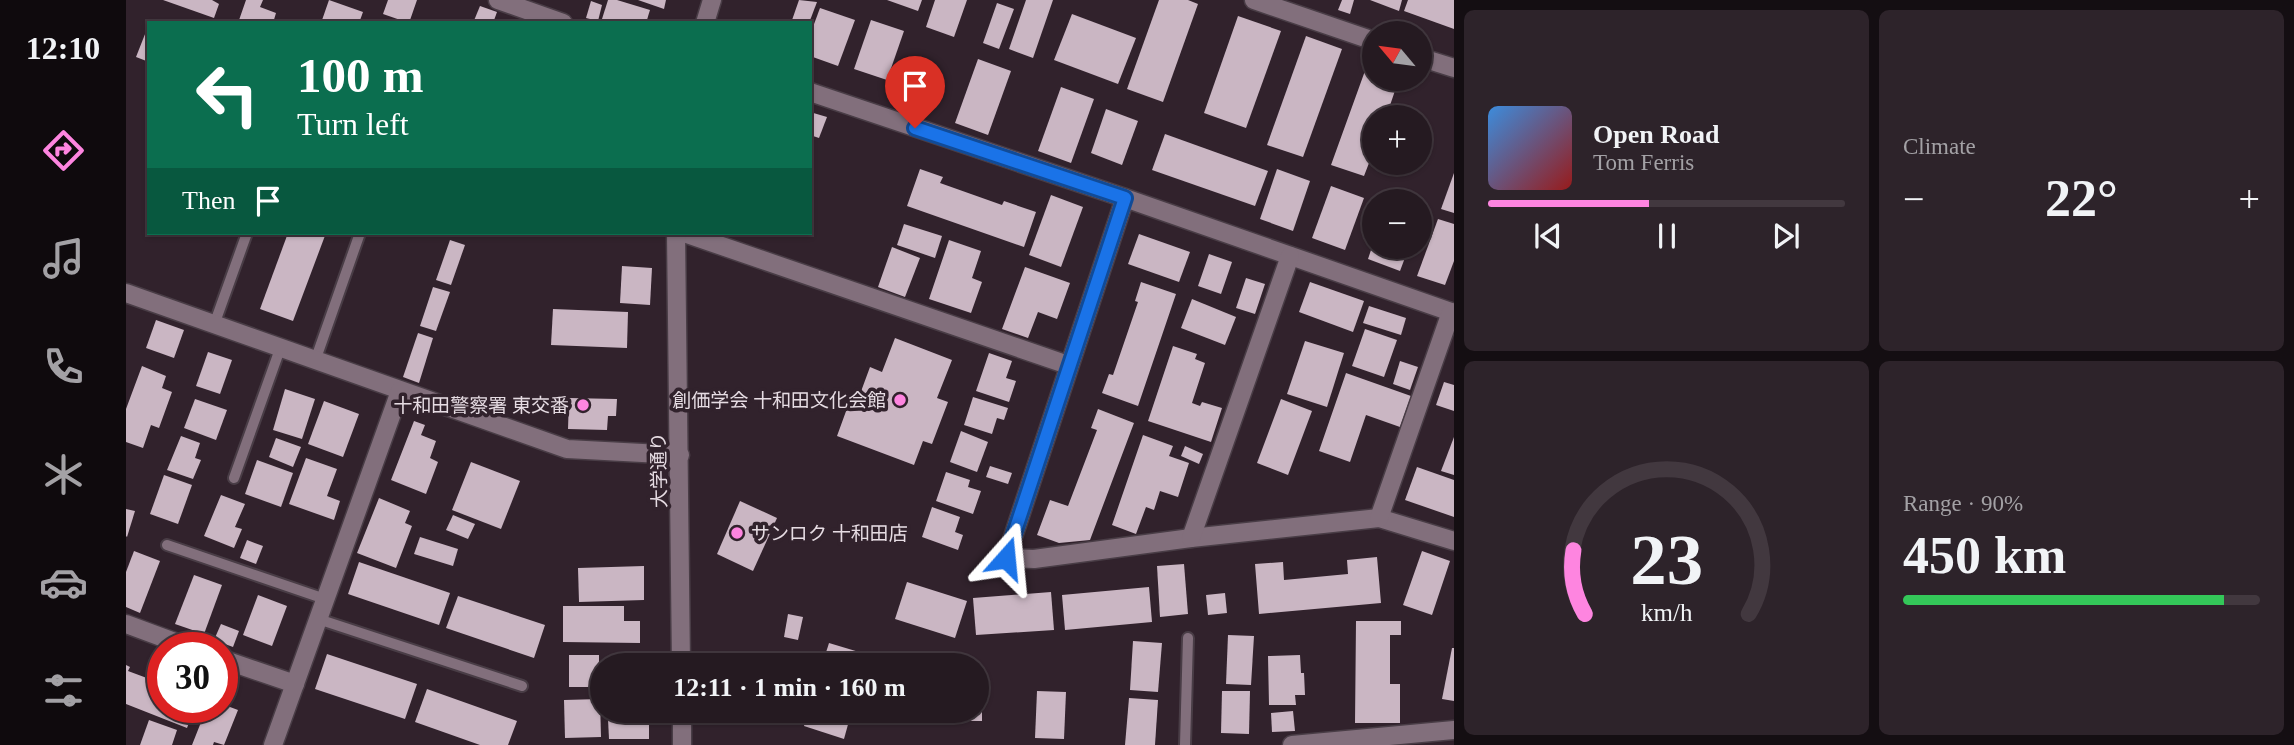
<!DOCTYPE html>
<meta charset="utf-8">
<style>
:root{--surface:#251a21;--page:#2d232a;--text:#f1f3f6;--muted:#a3a1a5;--line:#42383f;--accent:#fe85e0}
body{margin:0;font-family:"Times New Roman","Noto Sans JP",serif;background:var(--page);color:var(--text);height:100vh;display:flex;flex-direction:column;font-size:26px;white-space:nowrap}
*{box-sizing:border-box;margin:0}
p{font-size:23px;color:var(--muted)}
.icon{flex:none;width:38px;height:38px;fill:none;stroke:currentColor;stroke-width:2;stroke-linecap:round;stroke-linejoin:round}
.map{position:relative;flex:1;overflow:hidden}
.sheet{display:flex;flex-direction:column;gap:10px;padding:10px;background:#140e12;width:840px}
.sheet>*{flex:none}
.banner{position:absolute;left:21px;top:21px;width:665px;height:214px;border-radius:0px;box-shadow:0 2px 5px #0004,0 0 0 2px var(--line);background:#0b6e4f;color:#fff;overflow:hidden}
.needle{width:46px;rotate:299deg}
.tools{position:absolute;left:1236px;top:21px;display:grid;gap:14px}
.tools a{display:grid;place-items:center;width:70px;height:70px;border-radius:50%;background:var(--surface);box-shadow:0 2px 5px #0004,0 0 0 2px var(--line);font-size:35px}
.speed{position:absolute;left:21px;top:632px;display:flex;gap:14px;font-size:35px;font-weight:700;text-align:center}
.speed>*{display:grid;place-content:center;width:91px;height:91px;border-radius:50%;background:var(--surface);box-shadow:0 2px 5px #0004,0 0 0 2px var(--line);line-height:1}
.speed .limit{border:10px solid #d22;background:#fff;color:#111}
.pin{position:absolute;display:grid;place-items:center;width:60px;height:60px;color:#fff;margin:-72px -30px;border-radius:50% 50% 50% 0;rotate:-45deg;box-shadow:0 0 7px #0007}
.pin .icon{rotate:45deg}
.me{position:absolute;width:77px;margin:-38px;rotate:18deg;stroke-linejoin:round;filter:drop-shadow(0 0 5px #0008)}
.turn{display:flex;align-items:center;gap:24px;height:147px;padding:0 35px;font-size:32px}
.turn .icon{width:91px;height:91px;stroke-width:2.5}
.turn b{display:block;font-size:49px;line-height:60px}
.then{display:flex;align-items:center;height:66px;padding:0 35px;background:#0003;gap:14px;font-size:26px}
.big{font-size:52px;font-weight:600;line-height:1.1}
.sheet .card{flex:1;display:flex;flex-direction:column;justify-content:center;gap:10px;min-width:0;padding:0 24px;border-radius:10px;background:var(--page)}
.sheet .dial{align-items:center;gap:0}
.dial svg{height:182px;overflow:visible;fill:none;stroke:var(--line);stroke-width:7;stroke-linecap:round;text-anchor:middle}
.dial text{fill:var(--text);stroke:none}
.song{display:flex;align-items:center;gap:21px}
.cover{width:84px;height:84px;border-radius:10px;background:linear-gradient(135deg,hsl(210 70% 55%),hsl(0 70% 35%))}
.played{height:7px;border-radius:4px;background:linear-gradient(90deg,var(--accent) 45%,var(--line) 45%)}
.keys{display:flex;justify-content:space-around;direction:ltr}
.heat{display:flex;justify-content:space-between;align-items:center;font-size:38px;direction:ltr}
.charge{height:10px;border-radius:5px;background:linear-gradient(90deg,#34c759 90%,var(--line) 0)}
.sheet .tiles{flex:1;display:grid;gap:10px;grid-template-columns:repeat(2,1fr)}
.trip{position:absolute;left:464px;top:653px;width:399px;height:70px;border-radius:35px;background:var(--surface);box-shadow:0 2px 5px #0004,0 0 0 2px var(--line);font-weight:600;line-height:70px;text-align:center}
main{display:flex;flex:1;min-height:0}
.tab-bar{display:flex;flex-direction:column;width:126px;justify-content:space-around;align-items:center;background:#0f0a0d;color:var(--muted)}
.tab-bar .icon{width:49px;height:49px}
.tab-bar .selected{color:var(--accent)}
.tab-bar b{font-size:32px;color:var(--text)}
.map>svg:first-child{display:block}
.building{fill:#cab6c3}
.lines{fill:none;stroke-linecap:round;stroke-linejoin:round}
.service-casing{stroke:#493d46;stroke-width:14}
.minor-casing{stroke:#493d46;stroke-width:21}
.tertiary-casing{stroke:#493d46;stroke-width:21}
.service{stroke:#826f7c;stroke-width:10}
.minor{stroke:#826f7c;stroke-width:18}
.tertiary{stroke:#826f7c;stroke-width:18}
.route-casing{stroke:#114b97;stroke-width:18}
.route{stroke:#1a73e8;stroke-width:12}
.poi-dot{fill:#fe85e0;stroke:#31222c;stroke-width:2.5}
.labels{text-anchor:middle;dominant-baseline:central;stroke-width:7;stroke-linejoin:round;paint-order:stroke}
.poi-label{font-size:19px;fill:#e6dce3;stroke:#31222c;text-anchor:end}
.street-label{font-size:19px;fill:#e6dce3;stroke:#31222c}
</style>
<main>
<nav class="tab-bar">
<b>12:10</b>
<svg class="icon selected" aria-label="directions" viewBox="0 0 24 24"><path d="M12 3l9 9-9 9-9-9zM9 14v-3h6M13 9l2 2-2 2"/></svg>
<svg class="icon" aria-label="music" viewBox="0 0 24 24"><path d="M9 18V5l10-2v13"/><circle cx="6" cy="18" r="3"/><circle cx="16" cy="16" r="3"/></svg>
<svg class="icon" aria-label="phone" viewBox="0 0 24 24"><path d="M5 4h4l2 5-3 2q2 4 5 5l2-3 5 2v4C11 20 4 13 5 4z"/></svg>
<svg class="icon" aria-label="climate" viewBox="0 0 24 24"><path d="M12 3v18M4 7l16 10M4 17L20 7"/></svg>
<svg class="icon" aria-label="car" viewBox="0 0 24 24"><path d="M5 17H2v-5l4-1 3-4h7l3 4 3 1v5h-3M9 17h6M6 11h13"/><circle cx="7" cy="17" r="2"/><circle cx="17" cy="17" r="2"/></svg>
<svg class="icon" aria-label="filters" viewBox="0 0 24 24"><path d="M4 7h16M4 17h16"/><circle cx="9" cy="7" r="2"/><circle cx="15" cy="17" r="2"/></svg>
</nav>
<div class="map">
<svg width="1328" height="745" viewBox="0 0 1328 745">
<rect width="100%" height="100%" fill="#31222c"/>
<g class="building">
<path d="M37,0H86L93,4L88,18Z"/>
<path d="M120,0H137L134,7L150,13L147,23H112Z"/>
<path d="M203,0L237,12L233,23H195Z"/>
<path d="M262,0H291L283,23L257,14Z"/>
<path d="M482,0H491L524,10L520,23H489L476,19Z"/>
<path d="M512,0H540L538,9Z"/>
<path d="M673,0L691,2L683,23H665Z"/>
<path d="M761,0H796L792,11Z"/>
<path d="M809,0H841L828,37L800,27Z"/>
<path d="M900,0H927L907,58L883,49Z"/>
<path d="M1033,0H1062L1072,4L1037,102L1001,89Z"/>
<path d="M1216,0H1228L1224,14L1212,10Z"/>
<path d="M1244,0H1276L1273,11Z"/>
<path d="M1282,0H1328V29L1278,11Z"/>
<path d="M465,1L476,5L472,21L460,18Z"/>
<path d="M871,3L888,9L873,49L857,43Z"/>
<path d="M354,6L371,12L367,23H347Z"/>
<path d="M694,8L729,20L712,66L684,56V35Z"/>
<path d="M946,14L1010,38L992,84L928,60Z"/>
<path d="M1112,16L1155,31L1120,128L1078,113Z"/>
<path d="M745,20L778,31L761,80L728,69Z"/>
<path d="M23,24V62L10,57Z"/>
<path d="M1180,36L1216,49L1177,157L1141,145Z"/>
<path d="M1244,57L1248,59V79H1273L1260,117H1248V150L1238,176L1205,165Z"/>
<path d="M852,59L885,71L862,135L829,123Z"/>
<path d="M935,87L968,99L945,163L912,151Z"/>
<path d="M980,109L1012,121L996,165L965,153Z"/>
<path d="M684,112L701,117L693,138L684,135Z"/>
<path d="M1039,134L1142,171L1129,206L1026,170Z"/>
<path d="M794,169L817,177L814,183L876,205L878,201L910,212L898,247L781,206Z"/>
<path d="M1151,169L1184,181L1167,231L1134,219Z"/>
<path d="M1328,173V213L1315,209Z"/>
<path d="M1205,186L1238,198L1219,250L1186,238Z"/>
<path d="M925,195L957,207L935,267L903,255Z"/>
<path d="M1312,219L1328,224V261L1319,285L1291,276Z"/>
<path d="M778,224L816,236L809,258L771,245Z"/>
<path d="M162,233H200L167,321L134,309Z"/>
<path d="M1013,234L1064,252L1053,282L1002,264Z"/>
<path d="M324,240L339,245L325,285L310,280Z"/>
<path d="M823,240L855,251L846,278L856,282L845,313L803,299Z"/>
<path d="M766,247L794,258L779,297L752,287Z"/>
<path d="M1246,247H1283L1274,271L1242,259Z"/>
<path d="M1083,254L1106,262L1095,294L1072,286Z"/>
<path d="M496,266L526,268L524,305L494,303Z"/>
<path d="M899,267L944,283L931,319L912,312L902,338L876,329Z"/>
<path d="M1120,278L1139,284L1129,314L1110,308Z"/>
<path d="M1015,282L1050,294L1012,406L976,393L983,374L987,375L1012,302L1009,301Z"/>
<path d="M1184,282L1238,301L1227,332L1173,312Z"/>
<path d="M307,287L324,292L310,331L294,326Z"/>
<path d="M1066,299L1110,317L1099,345L1055,328Z"/>
<path d="M1243,306L1280,318L1275,335L1237,323Z"/>
<path d="M427,309L502,312L501,348L425,345Z"/>
<path d="M30,320L58,330L48,358L20,348Z"/>
<path d="M1239,329L1271,340L1258,377L1226,366Z"/>
<path d="M292,333L307,338L293,383L277,377Z"/>
<path d="M769,338L826,360L811,398L822,402L806,444L797,441L788,465L711,436L723,403L730,405L744,367L756,372Z"/>
<path d="M1179,341L1218,353L1201,407L1161,394Z"/>
<path d="M1047,346L1071,354L1069,359L1079,363L1066,403L1074,406L1076,402L1096,408L1085,442L1022,421Z"/>
<path d="M82,352L106,360L94,394L70,386Z"/>
<path d="M863,353L886,361L880,378L890,381L883,402L850,391Z"/>
<path d="M1274,361L1292,367L1284,390L1267,384Z"/>
<path d="M16,366L40,376L36,388L46,392L33,428L25,425L17,448L0,442V409Z"/>
<path d="M1220,373L1285,396L1274,427L1240,415L1224,462L1193,451Z"/>
<path d="M1318,382L1328,385V411L1310,405Z"/>
<path d="M159,389L189,399L176,439L147,430Z"/>
<path d="M847,397L882,408L878,420L871,418L866,434L838,425Z"/>
<path d="M443,398L491,399L490,416H482L481,430L442,429Z"/>
<path d="M69,399L101,410L90,440L58,428Z"/>
<path d="M1155,399L1186,411L1162,475L1131,463Z"/>
<path d="M198,401L233,414L217,457L182,444Z"/>
<path d="M972,409L1008,423L964,540L933,543L911,535L924,500L942,506L971,430L965,428Z"/>
<path d="M288,421L299,425L295,435L310,441L304,458L312,462L300,494L265,480Z"/>
<path d="M835,431L862,442L851,472L824,462Z"/>
<path d="M1017,435L1047,446L1043,456L1063,463L1052,497L1034,491L1028,510L1020,507L1010,534L986,525Z"/>
<path d="M55,436L74,443L69,458L75,460L67,479L41,470Z"/>
<path d="M1328,437V475L1315,471Z"/>
<path d="M150,438L175,447L167,467L143,457Z"/>
<path d="M1059,446L1077,454L1073,464L1055,456Z"/>
<path d="M180,458L211,469L201,496L214,501L208,520L163,504Z"/>
<path d="M131,460L167,473L155,507L119,494Z"/>
<path d="M345,462L394,481L375,529L326,510Z"/>
<path d="M864,466L886,473L882,484L860,477Z"/>
<path d="M1291,467L1328,480V517L1279,500Z"/>
<path d="M820,472L844,480L842,487L855,491L847,514L810,501Z"/>
<path d="M38,475L66,485L52,524L24,514Z"/>
<path d="M95,495L119,504L109,527L116,529L108,548L78,536Z"/>
<path d="M253,498L284,511L279,523L286,526L270,568L231,553Z"/>
<path d="M614,501L651,518L627,571L591,554Z"/>
<path d="M806,507L834,517L829,532L837,535L832,550L796,537Z"/>
<path d="M0,509L9,511L1,537L0,536Z"/>
<path d="M327,515L349,524L342,539L320,530Z"/>
<path d="M294,537L332,549L327,566L288,554Z"/>
<path d="M121,540L137,546L130,564L114,558Z"/>
<path d="M8,551L34,561L14,613L0,607V572Z"/>
<path d="M1296,551L1324,561L1306,615L1277,605Z"/>
<path d="M1251,557L1255,603L1133,614L1129,564L1157,562L1158,580L1222,574L1221,560Z"/>
<path d="M233,562L324,593L313,625L222,594Z"/>
<path d="M1058,564L1062,614L1034,617L1031,566Z"/>
<path d="M518,566V600L453,602L452,568Z"/>
<path d="M68,575L96,585L78,634L49,624Z"/>
<path d="M781,582L841,601L829,638L769,619Z"/>
<path d="M1023,587L1026,622L939,630L936,595Z"/>
<path d="M925,592L928,630L850,635L847,598Z"/>
<path d="M1099,593L1101,613L1082,615L1080,595Z"/>
<path d="M132,595L161,606L146,646L117,635Z"/>
<path d="M332,596L419,625L408,658L320,628Z"/>
<path d="M437,606H498V621H514V643L437,642Z"/>
<path d="M662,614L677,617L672,640L658,637Z"/>
<path d="M1230,621H1275V635H1264V684H1274V723H1229Z"/>
<path d="M95,624L113,631L107,647L88,640Z"/>
<path d="M1102,635L1128,636L1125,685L1100,684Z"/>
<path d="M1007,641L1036,643L1032,692L1004,690Z"/>
<path d="M703,643L743,655L740,665H696Z"/>
<path d="M1326,648H1328V701L1316,699Z"/>
<path d="M774,653L800,657L798,665H772Z"/>
<path d="M201,654L291,684L279,719L189,689Z"/>
<rect x="443" y="655" width="30" height="32"/>
<path d="M1174,655L1175,673H1178L1179,695H1169L1170,705H1143L1142,656Z"/>
<path d="M0,665L4,667L2,671L37,684V707H69L61,728L0,704Z"/>
<path d="M850,669H856V721H819L818,710H850Z"/>
<path d="M301,689L391,721L382,745H354L289,722Z"/>
<path d="M911,691L940,692L938,739L909,738Z"/>
<path d="M1096,691H1124L1123,734L1095,733Z"/>
<path d="M1003,698L1032,700L1029,745H999Z"/>
<path d="M474,699L475,737L439,738L438,700Z"/>
<path d="M96,704L112,710L98,745L88,742L87,745H66L81,707H96Z"/>
<path d="M682,710H726L718,739L678,726Z"/>
<path d="M1167,711L1169,731L1146,732L1145,713Z"/>
<path d="M482,719H523V739H483Z"/>
<path d="M23,720L51,730L46,745H14Z"/>
</g>
<g class="lines">
<g class="service-casing">
<g id="service">
<path d="M88,325L121,233"/>
<path d="M189,361L234,233"/>
<path d="M108,478L154,349"/>
<path d="M41,545L199,599"/>
<path d="M192,619L396,686"/>
<path d="M1059,745L1062,638"/>
</g>
</g>
<g class="minor-casing">
<g id="minor">
<path d="M372,0L437,23"/>
<path d="M1128,0L1248,41"/>
<path d="M1293,57L1328,68"/>
<path d="M684,92L999,198L1328,313"/>
<path d="M999,198L880,558L908,559L1065,538L1253,518L1328,541"/>
<path d="M558,233L942,365"/>
<path d="M0,293L441,449L554,455"/>
<path d="M1253,518L1325,312"/>
<path d="M1065,538L1164,256"/>
<path d="M0,624L65,648"/>
<path d="M96,659L169,684"/>
<path d="M147,745L274,391"/>
<path d="M1166,745L1328,730"/>
</g>
</g>
<g class="tertiary-casing">
<g id="tertiary">
<path d="M579,23L586,0"/>
<path d="M550,233L555,665"/>
<path d="M556,710V745"/>
</g>
</g>
<use href="#service" class="service"/>
<use href="#minor" class="minor"/>
<use href="#tertiary" class="tertiary"/>
</g>
<g class="lines">
<g class="route-casing">
<path id="route" d="M789,128L999,198L880,558"/>
</g>
<use href="#route" class="route"/>
</g>
<g class="poi-dot">
<circle cx="774" cy="400" r="7"/>
<circle cx="457" cy="405" r="7"/>
<circle cx="611" cy="533" r="7"/>
</g>
<g class="labels">
<g class="poi-label">
<text x="760" y="400">創価学会 十和田文化会館</text>
<text x="443" y="405">十和田警察署 東交番</text>
<text x="625" y="533" text-anchor="start">サンロク 十和田店</text>
</g>
<g class="street-label">
<text transform="translate(533 470) rotate(-91)">大学通り</text>
</g>
</g>
</svg>
<div class="tools">
<a><svg class="needle" viewBox="-14 -14 28 28"><path d="M0-13l5 13h-10z" fill="#e53935"/><path d="M0 13l5-13h-10z" fill="#a3a1a5"/></svg></a>
<a>+</a>
<a>−</a>
</div>
<div class="speed"><div class="limit">30</div></div>
<div class="pin" style="left:789px;top:128px;background:#d93025"><svg class="icon" aria-label="arrive" viewBox="0 0 24 24"><path d="M6 21V4h12l-3 4 3 4H6"/></svg></div>
<svg class="me" style="left:880px;top:558px" viewBox="-20 -20 40 40"><path d="M0-17L14 15 0 8-14 15z" fill="#1a73e8" stroke="#fff" stroke-width="4"/></svg>
<div class="trip">12:11 · 1 min · 160 m</div>
<div class="banner">
<div class="turn"><svg class="icon" aria-label="left" viewBox="0 0 24 24"><path d="M17 20v-9H6M10 6l-5 5 5 5"/></svg><div><b>100 m</b>Turn left</div></div>
<div class="then">Then<svg class="icon" aria-label="arrive" viewBox="0 0 24 24"><path d="M6 21V4h12l-3 4 3 4H6"/></svg></div>
</div>
</div>
<section class="sheet">
<div class="tiles">
<div class="card">
<div class="song"><i class="cover"></i><div><b>Open Road</b><p>Tom Ferris</p></div></div>
<div class="played"></div>
<div class="keys"><svg class="icon" aria-label="previous" viewBox="0 0 24 24"><path d="M18 5L8 12l10 7zM5 5v14"/></svg><svg class="icon" aria-label="pause" viewBox="0 0 24 24"><path d="M8 5v14M16 5v14"/></svg><svg class="icon" aria-label="next" viewBox="0 0 24 24"><path d="M6 5l10 7-10 7zM19 5v14"/></svg></div>
</div>
<div class="card"><p>Climate</p>
<div class="heat"><a>−</a><b class="big">22°</b><a>+</a></div>
</div>
<div class="card dial"><svg viewBox="0 0 100 80">
<path d="M14 69A42 42 0 1 1 86 69"/>
<path d="M14 69A42 42 0 0 1 9 41" stroke="#fe85e0"/>
<text x="50" y="56" font-size="32" font-weight="700">23</text>
<text x="50" y="72" font-size="11">km/h</text>
</svg></div>
<div class="card"><p>Range · 90%</p><b class="big">450 km</b><div class="charge"></div></div>
</div>
</section>
</main>
